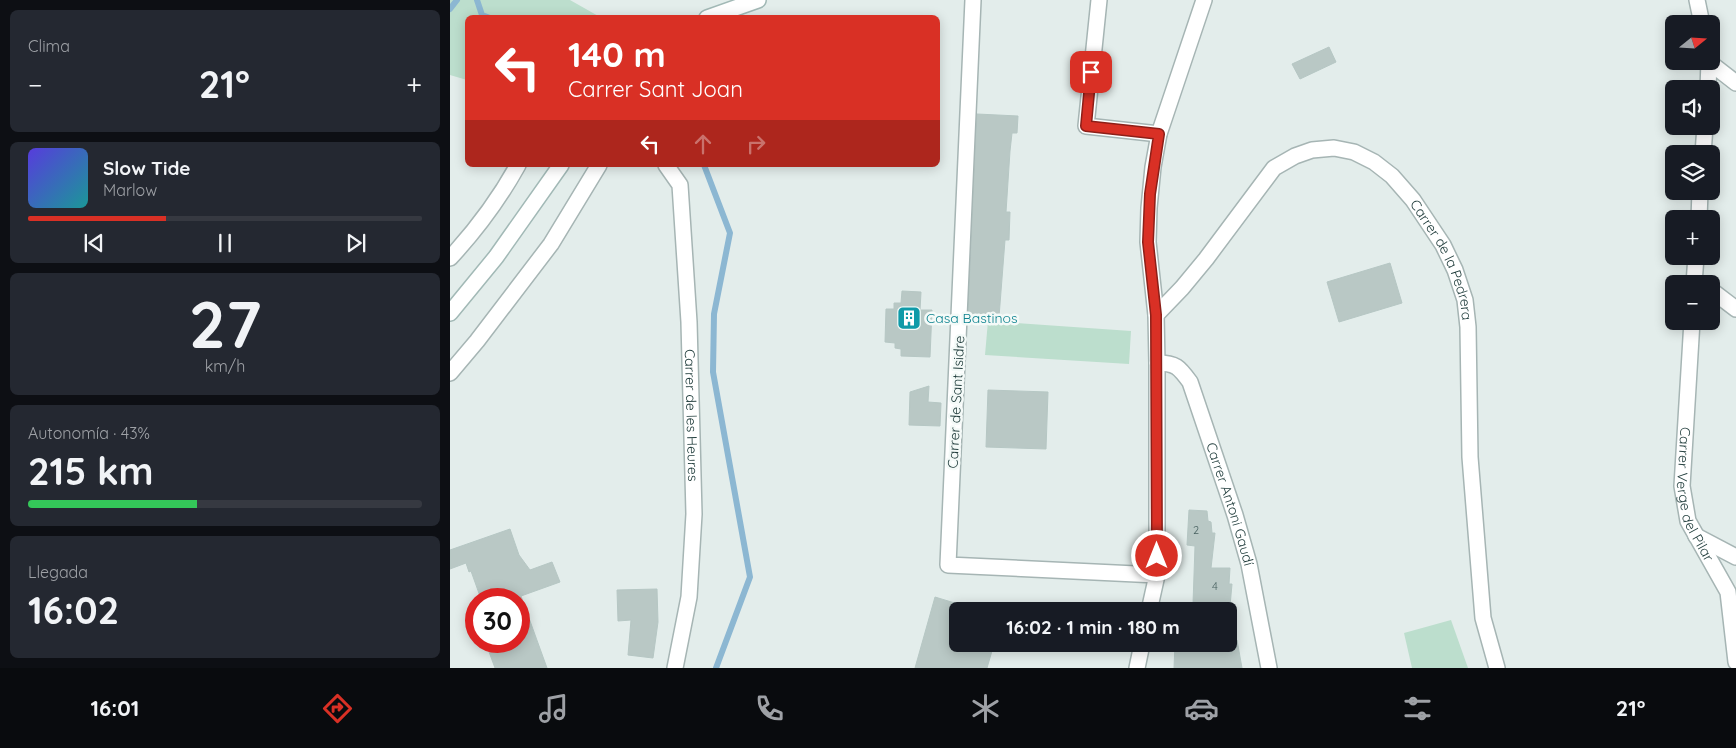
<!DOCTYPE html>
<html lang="es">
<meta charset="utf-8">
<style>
:root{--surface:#171b24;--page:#242831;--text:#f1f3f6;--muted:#9ea1a6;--line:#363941;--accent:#d93025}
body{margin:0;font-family:Quicksand,sans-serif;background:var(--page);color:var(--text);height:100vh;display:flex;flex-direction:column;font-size:19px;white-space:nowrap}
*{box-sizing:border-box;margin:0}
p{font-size:16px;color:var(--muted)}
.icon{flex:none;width:28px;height:28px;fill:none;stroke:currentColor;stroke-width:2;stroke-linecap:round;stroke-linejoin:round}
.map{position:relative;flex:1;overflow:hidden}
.panel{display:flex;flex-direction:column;gap:10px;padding:10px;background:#0d0f14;width:450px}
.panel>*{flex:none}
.top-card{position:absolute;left:15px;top:15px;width:475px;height:152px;border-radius:8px;box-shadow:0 2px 12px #0003;background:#d93025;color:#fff;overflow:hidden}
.needle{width:32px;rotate:72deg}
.tools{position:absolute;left:1215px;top:15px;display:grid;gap:10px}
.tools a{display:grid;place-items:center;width:55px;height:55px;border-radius:8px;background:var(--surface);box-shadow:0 2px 12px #0003;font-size:25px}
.speed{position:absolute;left:15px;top:588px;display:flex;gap:10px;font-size:25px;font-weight:700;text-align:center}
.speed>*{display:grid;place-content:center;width:65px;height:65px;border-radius:50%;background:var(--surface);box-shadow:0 2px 12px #0003;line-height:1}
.speed .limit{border:8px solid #d22;background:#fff;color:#111}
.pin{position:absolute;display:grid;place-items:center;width:42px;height:42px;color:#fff;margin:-21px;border-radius:10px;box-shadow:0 2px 8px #0006}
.me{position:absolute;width:55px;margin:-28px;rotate:0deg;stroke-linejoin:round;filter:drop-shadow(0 0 4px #0008)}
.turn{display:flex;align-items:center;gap:18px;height:105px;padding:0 20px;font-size:22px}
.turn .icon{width:65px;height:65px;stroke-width:2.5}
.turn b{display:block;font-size:35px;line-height:42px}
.lanes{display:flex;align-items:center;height:48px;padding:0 20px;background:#0003;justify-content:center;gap:25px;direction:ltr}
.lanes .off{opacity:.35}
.big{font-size:38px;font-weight:700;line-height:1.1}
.panel .card{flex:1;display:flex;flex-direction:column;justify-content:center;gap:8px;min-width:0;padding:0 18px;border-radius:8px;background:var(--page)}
.panel .dial{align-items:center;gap:0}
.dial b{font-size:65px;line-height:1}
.song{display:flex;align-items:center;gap:15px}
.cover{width:60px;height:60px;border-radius:8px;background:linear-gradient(135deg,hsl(250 70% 55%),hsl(180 70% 35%))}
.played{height:5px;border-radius:2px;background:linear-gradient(90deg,var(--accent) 35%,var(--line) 35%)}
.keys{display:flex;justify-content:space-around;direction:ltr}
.heat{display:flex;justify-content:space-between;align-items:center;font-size:28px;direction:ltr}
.charge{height:8px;border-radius:4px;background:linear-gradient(90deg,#34c759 43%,var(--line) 0)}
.trip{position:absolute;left:499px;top:602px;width:288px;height:50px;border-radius:8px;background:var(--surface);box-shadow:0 2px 12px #0003;font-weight:700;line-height:50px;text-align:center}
.tabs{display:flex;height:80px;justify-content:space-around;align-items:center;background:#090b0e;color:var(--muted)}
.tabs .icon{width:35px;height:35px}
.tabs .on{color:var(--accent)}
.tabs b{font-size:22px;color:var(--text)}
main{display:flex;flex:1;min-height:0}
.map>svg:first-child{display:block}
.green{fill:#bcdecd}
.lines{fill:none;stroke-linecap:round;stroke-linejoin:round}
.stream{stroke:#8cb7d2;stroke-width:6}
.building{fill:#b9c8c5;stroke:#b6c7c4}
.street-casing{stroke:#a6b5b4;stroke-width:18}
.secondary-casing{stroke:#a2b9b6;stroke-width:18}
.street{stroke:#fff;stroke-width:15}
.secondary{stroke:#fff;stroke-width:15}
.route-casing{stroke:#8d1f18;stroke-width:12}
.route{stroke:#d93025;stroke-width:9}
.labels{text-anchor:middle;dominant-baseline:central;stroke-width:5;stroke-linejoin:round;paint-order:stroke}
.number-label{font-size:11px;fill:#486160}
.street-label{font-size:14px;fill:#233f3e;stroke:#f4faf8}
.culture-label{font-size:14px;fill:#0d838f;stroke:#f4faf8;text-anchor:start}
</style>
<main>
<section class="panel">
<div class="card"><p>Clima</p>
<div class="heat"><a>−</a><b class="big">21°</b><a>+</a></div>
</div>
<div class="card">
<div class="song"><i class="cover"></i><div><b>Slow Tide</b><p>Marlow</p></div></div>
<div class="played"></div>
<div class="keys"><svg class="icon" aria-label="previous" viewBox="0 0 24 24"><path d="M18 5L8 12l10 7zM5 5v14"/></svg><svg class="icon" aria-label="pause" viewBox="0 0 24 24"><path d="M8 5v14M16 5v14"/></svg><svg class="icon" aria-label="next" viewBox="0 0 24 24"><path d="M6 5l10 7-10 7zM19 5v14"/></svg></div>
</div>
<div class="card dial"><b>27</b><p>km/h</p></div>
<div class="card"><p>Autonomía · 43%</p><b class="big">215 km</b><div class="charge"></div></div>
<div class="card"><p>Llegada</p><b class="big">16:02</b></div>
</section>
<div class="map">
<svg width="1286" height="668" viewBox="0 0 1286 668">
<rect width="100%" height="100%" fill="#e3edeb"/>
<g class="green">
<path d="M0,0H120L150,17L18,18L17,80L0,75Z"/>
<path d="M538,321L681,331L679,364L535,355Z"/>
<path d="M1001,620L1018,668H962L954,633Z"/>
</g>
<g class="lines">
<g class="stream">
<path d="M27,0L32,15L40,18"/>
<path d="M0,9L7,0"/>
<path d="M254,165L280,233L264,314L263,372L300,577L266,668"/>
</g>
</g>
<g class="building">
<path d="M879,47L886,62L850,79L842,64Z"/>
<path d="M527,114L568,116L567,133H562L560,151L556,212H560L559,240H555L549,317L518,314Z"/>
<path d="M940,263L952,303L889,322L877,282Z"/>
<path d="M452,291L471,292L470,310H482L480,357L451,356V349L445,348V343L435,342L436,309H444V303H451Z"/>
<path d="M479,386L478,402L491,403L490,426L459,425L460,392Z"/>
<path d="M538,390L598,392L596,449L536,447Z"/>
<path d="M739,510L757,511L758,521L761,522L762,533H765L761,568H780L779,584H782L780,606L743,604L745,546L737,545Z"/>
<path d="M60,529L69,555L80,570L102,562L110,582L71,596L97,668H45L35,641H69V597L64,599H31L21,571L19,572L16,563L0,569V550Z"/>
<path d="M207,589L208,622L203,658L178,655L181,620L168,621L167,590Z"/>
<path d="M485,597L508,604V644H544L537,668H465Z"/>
<path d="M787,640L792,668H724L725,644H778V642Z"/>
</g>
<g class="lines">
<g class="street-casing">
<g id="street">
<path d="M523,0L498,565L707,575"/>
<path d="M649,0L636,126L709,134"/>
<path d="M1247,0L1252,24"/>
<path d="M1259,62L1286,83"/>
<path d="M1258,89L1259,61"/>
<path d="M1253,154L1255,126"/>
<path id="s1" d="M216,165L230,185L239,322L244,514L239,597L225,668"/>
<path d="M1249,219L1250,191"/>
<path d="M0,258C28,228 48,201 68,165"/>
<path d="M1244,284L1246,256"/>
<path d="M1261,290L1286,309"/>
<path id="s2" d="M706,315L732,288L756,259L824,168L845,156L862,150L884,148L904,152L924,162L942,176L963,200L993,245L1005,270L1015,300L1018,327L1020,457L1033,618L1047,668"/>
<path id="s3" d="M1242,321L1232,486L1238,521L1278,592L1286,662"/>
<path id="s4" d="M707,363C726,363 729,367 740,382L785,515L799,564L819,668"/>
<path d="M0,373L27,341L101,244L149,165"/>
<path d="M1246,536L1286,557"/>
<path d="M699,611L707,575V363L706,315L698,242L699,208L703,167L709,134L754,0"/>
<path d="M687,668L692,644"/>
</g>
</g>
<g class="secondary-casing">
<g id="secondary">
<path d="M257,18L308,0"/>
<path d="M0,313L46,257L111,165"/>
</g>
</g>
<use href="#street" class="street"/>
<use href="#secondary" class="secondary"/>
</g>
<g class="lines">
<g class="route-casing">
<path id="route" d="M641,72L636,126L709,134L700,194L698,242L706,315L707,556"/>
</g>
<use href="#route" class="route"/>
</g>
<defs>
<g id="building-square" transform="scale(1.25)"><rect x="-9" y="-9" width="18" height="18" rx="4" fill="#0f9aa8" stroke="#f4faf8"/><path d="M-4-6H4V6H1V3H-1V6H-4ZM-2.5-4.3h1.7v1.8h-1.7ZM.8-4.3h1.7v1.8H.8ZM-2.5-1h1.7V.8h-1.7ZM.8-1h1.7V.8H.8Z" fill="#fff"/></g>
</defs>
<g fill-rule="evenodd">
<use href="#building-square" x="459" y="318"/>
</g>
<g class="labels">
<g class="number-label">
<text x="746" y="530">2</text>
<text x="765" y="586">4</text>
</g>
<g class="street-label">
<text stroke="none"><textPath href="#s2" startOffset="418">Carrer de la Pedrera</textPath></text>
<text transform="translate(506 402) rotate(-87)">Carrer de Sant Isidre</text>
<text stroke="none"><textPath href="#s1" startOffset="255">Carrer de les Heures</textPath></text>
<text stroke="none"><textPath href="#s3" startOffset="176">Carrer Verge del Pilar</textPath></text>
<text stroke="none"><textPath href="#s4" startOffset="169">Carrer Antoni Gaudí</textPath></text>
</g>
<g class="culture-label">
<text x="476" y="318">Casa Bastinos</text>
</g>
</g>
</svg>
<div class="tools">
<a><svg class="needle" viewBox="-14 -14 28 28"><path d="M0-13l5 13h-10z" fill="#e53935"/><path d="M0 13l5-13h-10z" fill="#9ea1a6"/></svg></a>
<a><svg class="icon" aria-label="sound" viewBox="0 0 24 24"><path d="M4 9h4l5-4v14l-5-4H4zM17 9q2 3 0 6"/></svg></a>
<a><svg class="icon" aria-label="layers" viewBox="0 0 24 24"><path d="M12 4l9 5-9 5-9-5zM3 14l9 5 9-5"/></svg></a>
<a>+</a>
<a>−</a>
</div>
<div class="speed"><div class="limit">30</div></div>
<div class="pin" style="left:641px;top:72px;background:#d93025"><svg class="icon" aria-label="arrive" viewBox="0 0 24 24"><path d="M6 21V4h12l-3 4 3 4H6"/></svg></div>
<svg class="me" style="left:707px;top:556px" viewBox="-20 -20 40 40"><circle r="17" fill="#d93025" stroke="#fff" stroke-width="3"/><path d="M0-11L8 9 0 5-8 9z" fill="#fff"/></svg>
<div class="trip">16:02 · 1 min · 180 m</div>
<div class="top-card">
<div class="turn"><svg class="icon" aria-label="left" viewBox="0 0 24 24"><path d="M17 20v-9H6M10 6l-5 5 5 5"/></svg><div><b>140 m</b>Carrer Sant Joan</div></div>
<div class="lanes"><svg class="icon" aria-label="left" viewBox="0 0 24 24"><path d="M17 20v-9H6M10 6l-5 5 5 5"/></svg><svg class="icon off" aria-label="ahead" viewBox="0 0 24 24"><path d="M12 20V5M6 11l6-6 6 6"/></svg><svg class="icon off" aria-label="right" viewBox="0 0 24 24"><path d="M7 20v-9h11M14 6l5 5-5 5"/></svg></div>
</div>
</div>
</main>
<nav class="tabs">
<b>16:01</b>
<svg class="icon on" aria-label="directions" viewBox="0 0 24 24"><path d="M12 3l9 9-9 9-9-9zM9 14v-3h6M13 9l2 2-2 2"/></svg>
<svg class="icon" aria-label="music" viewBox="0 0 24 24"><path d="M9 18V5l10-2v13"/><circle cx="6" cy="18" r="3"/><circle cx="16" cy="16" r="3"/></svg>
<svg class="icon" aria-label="phone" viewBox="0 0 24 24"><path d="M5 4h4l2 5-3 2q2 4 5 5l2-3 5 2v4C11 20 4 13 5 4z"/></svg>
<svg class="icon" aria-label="climate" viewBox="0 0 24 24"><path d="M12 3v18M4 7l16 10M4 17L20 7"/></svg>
<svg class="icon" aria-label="car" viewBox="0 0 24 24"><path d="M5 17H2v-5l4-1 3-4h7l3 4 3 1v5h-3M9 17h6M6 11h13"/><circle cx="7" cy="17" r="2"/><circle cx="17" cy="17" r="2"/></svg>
<svg class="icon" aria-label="filters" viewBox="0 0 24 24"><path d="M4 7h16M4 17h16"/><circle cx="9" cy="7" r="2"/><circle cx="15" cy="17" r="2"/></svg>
<b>21°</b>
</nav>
